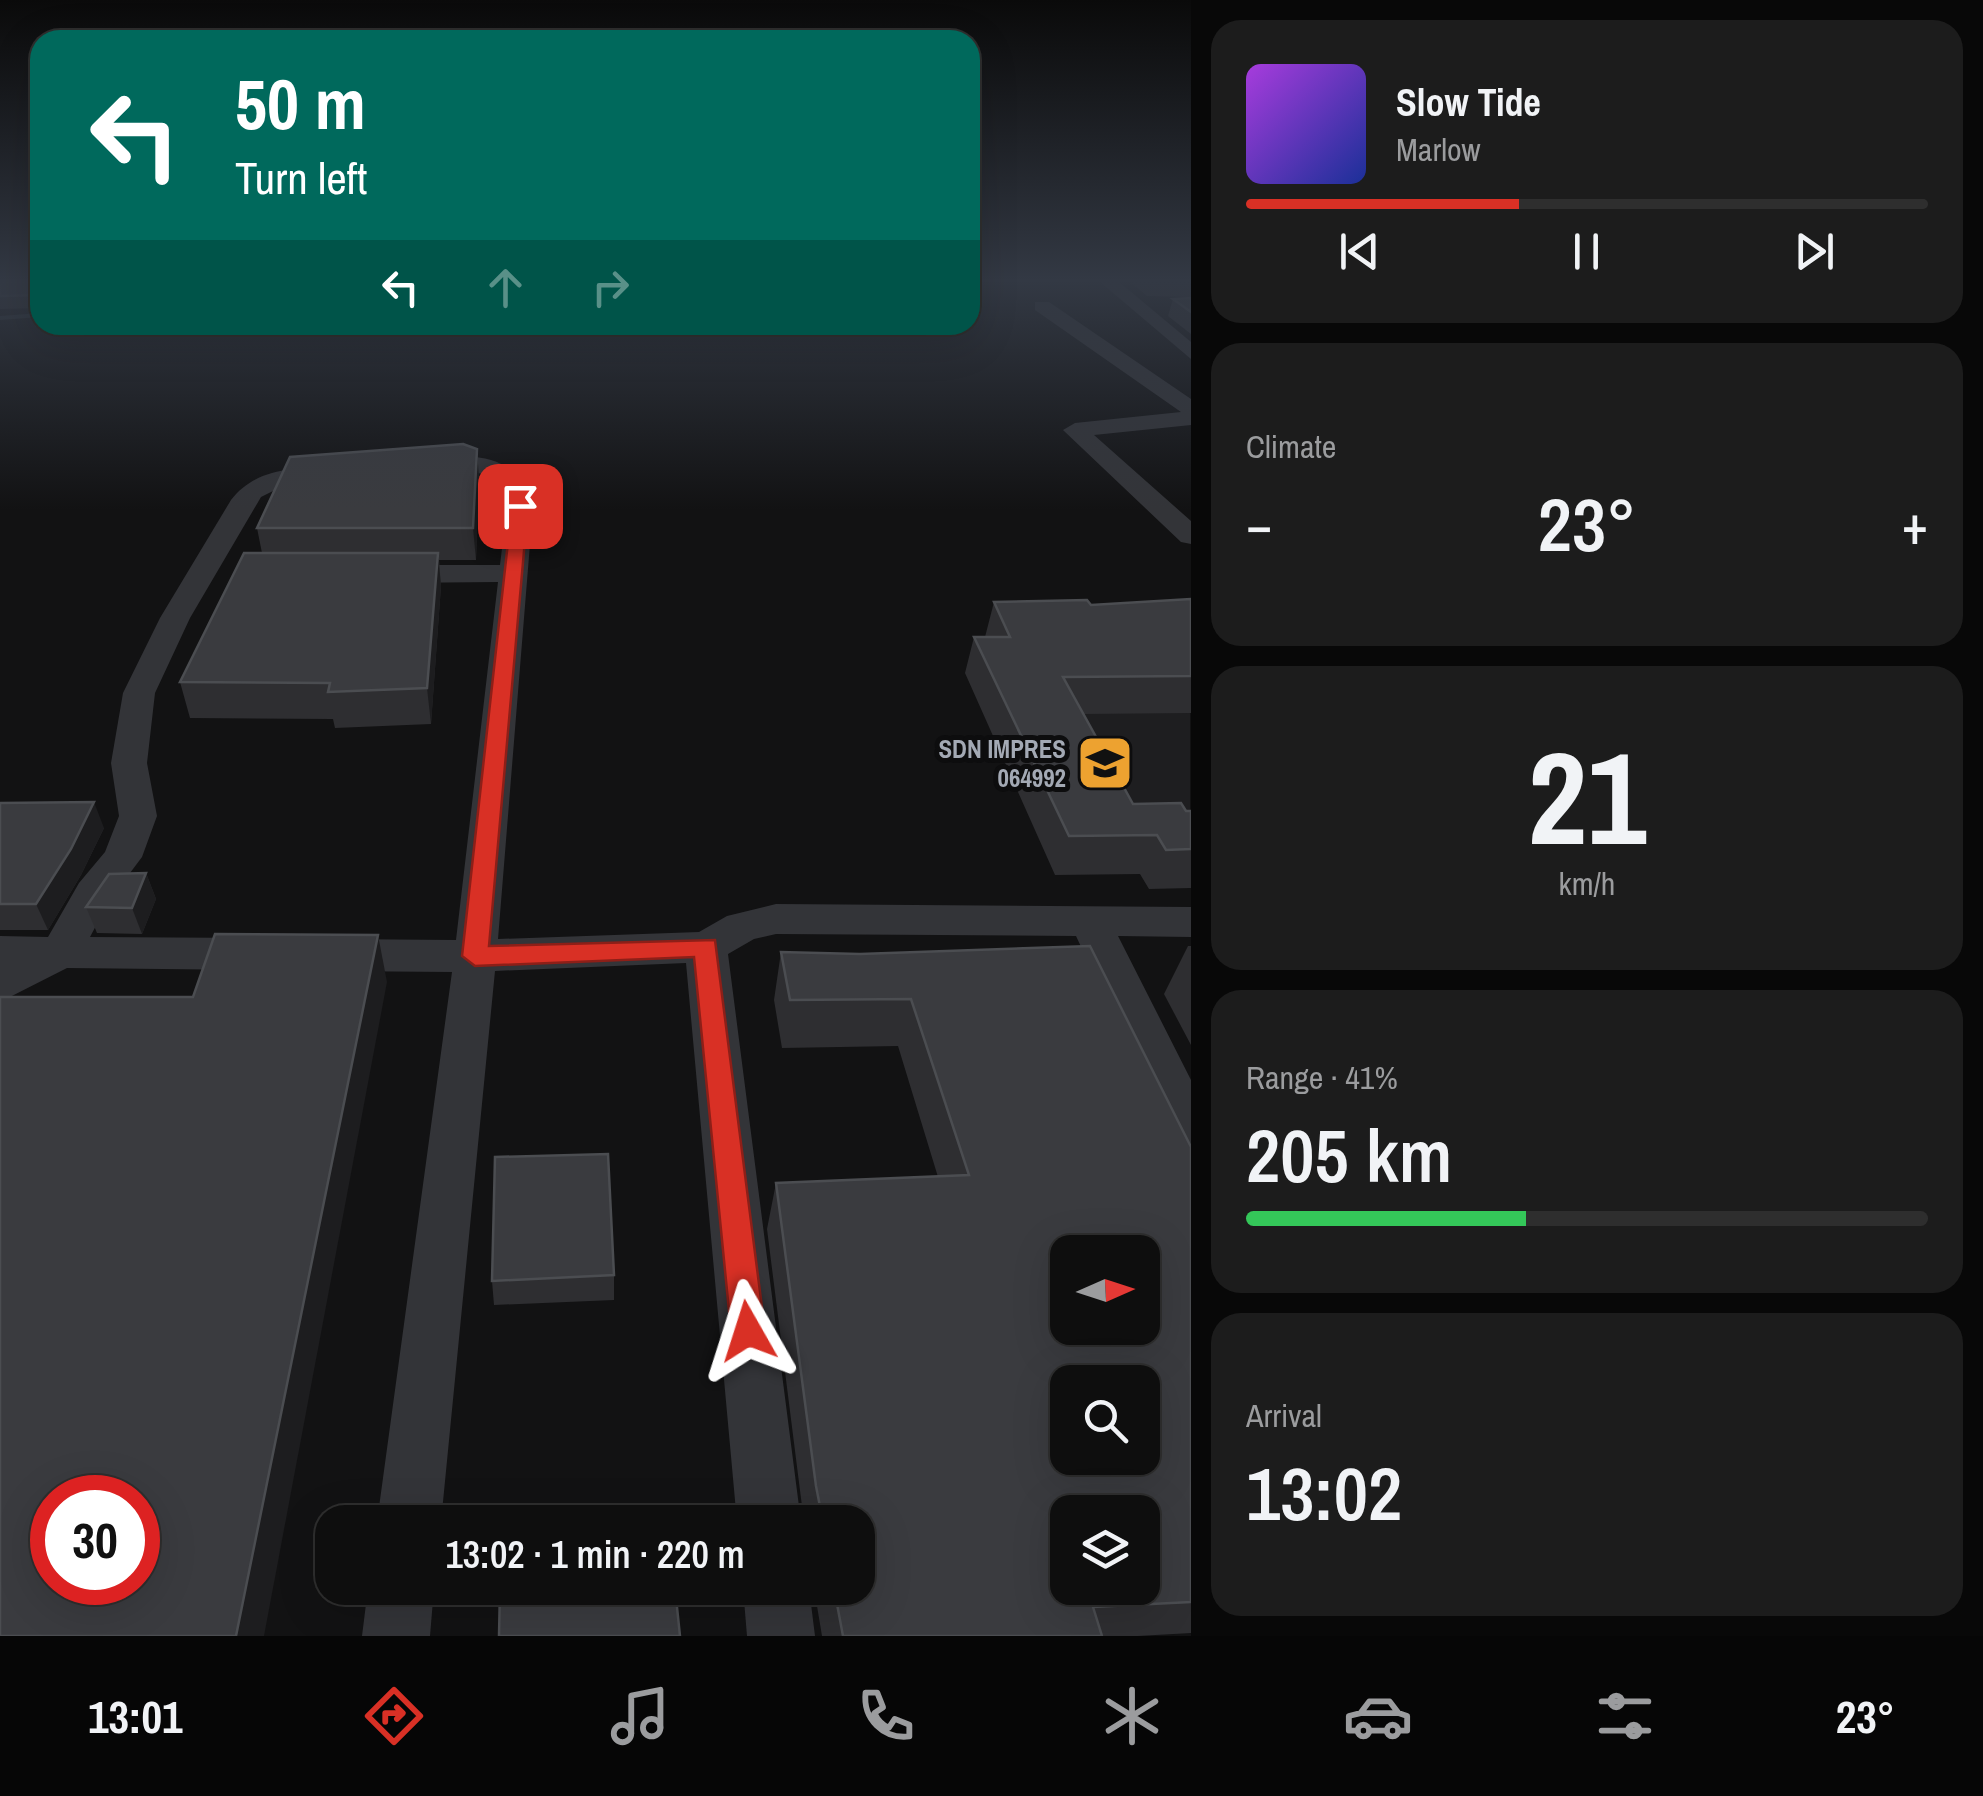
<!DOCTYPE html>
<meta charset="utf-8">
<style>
:root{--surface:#0e0e0e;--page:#1c1c1c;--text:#f1f3f6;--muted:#9b9c9e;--line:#2e2e2e;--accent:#d93025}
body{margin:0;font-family:"Archivo Narrow",sans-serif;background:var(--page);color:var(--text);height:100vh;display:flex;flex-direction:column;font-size:38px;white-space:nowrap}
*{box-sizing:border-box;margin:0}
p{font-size:32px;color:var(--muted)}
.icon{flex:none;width:55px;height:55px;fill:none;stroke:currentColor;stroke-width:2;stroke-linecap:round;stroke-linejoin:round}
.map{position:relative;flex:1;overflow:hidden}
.side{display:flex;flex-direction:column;gap:20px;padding:20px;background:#080808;width:792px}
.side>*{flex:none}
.top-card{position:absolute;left:30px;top:30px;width:950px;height:305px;border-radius:30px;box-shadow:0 10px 40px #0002,0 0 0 2px var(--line);background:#00695c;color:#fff;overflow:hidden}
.needle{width:65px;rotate:87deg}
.fabs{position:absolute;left:1050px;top:1235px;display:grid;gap:20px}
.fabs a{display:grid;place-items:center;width:110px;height:110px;border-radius:20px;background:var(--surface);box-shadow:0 10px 40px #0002,0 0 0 2px var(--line);font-size:50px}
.speed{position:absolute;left:30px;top:1475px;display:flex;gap:20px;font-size:50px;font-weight:700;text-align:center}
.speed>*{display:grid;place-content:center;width:130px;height:130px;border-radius:50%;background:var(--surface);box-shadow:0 10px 40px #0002,0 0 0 2px var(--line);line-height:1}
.speed .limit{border:15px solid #d22;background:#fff;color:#111}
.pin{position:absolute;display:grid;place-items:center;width:85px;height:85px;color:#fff;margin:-42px;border-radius:20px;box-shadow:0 5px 15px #0006}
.me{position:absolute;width:110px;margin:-55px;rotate:354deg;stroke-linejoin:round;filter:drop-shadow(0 0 8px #0008)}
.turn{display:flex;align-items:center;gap:35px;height:210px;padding:0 40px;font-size:45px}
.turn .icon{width:130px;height:130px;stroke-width:2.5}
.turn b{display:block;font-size:70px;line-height:85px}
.lanes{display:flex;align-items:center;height:95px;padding:0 40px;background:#0003;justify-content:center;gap:50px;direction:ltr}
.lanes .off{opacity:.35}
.big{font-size:75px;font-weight:600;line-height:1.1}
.side .widget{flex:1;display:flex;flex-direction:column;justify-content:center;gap:15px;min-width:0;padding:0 35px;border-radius:30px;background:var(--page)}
.side .dial{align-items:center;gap:0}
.dial b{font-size:130px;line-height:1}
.song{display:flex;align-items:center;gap:30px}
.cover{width:120px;height:120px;border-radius:15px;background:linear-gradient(135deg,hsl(280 70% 55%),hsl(230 70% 35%))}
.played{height:10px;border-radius:5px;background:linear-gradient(90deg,var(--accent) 40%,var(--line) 40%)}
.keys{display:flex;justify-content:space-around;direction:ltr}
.heat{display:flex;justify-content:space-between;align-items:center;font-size:55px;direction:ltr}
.charge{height:15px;border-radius:8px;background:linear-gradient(90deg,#34c759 41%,var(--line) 0)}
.trip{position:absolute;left:315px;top:1505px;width:560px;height:100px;border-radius:30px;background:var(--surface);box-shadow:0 10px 40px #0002,0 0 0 2px var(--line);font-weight:600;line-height:100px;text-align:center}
.tab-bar{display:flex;height:160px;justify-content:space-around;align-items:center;background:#060606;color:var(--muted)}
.tab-bar .icon{width:70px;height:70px}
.tab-bar .current{color:var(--accent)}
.tab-bar b{font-size:45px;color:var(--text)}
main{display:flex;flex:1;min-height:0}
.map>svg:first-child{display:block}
.built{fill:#1e1e20}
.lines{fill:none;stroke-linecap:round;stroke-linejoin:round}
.stream{fill:#293137;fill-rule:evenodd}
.street{fill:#333438;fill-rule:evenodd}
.wall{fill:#2e2e31}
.shaded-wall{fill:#1d1d1f}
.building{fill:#3a3b3f;stroke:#4b4d51;stroke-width:2.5;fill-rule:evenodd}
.route{fill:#d93025;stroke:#8d1f18;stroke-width:2.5}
.labels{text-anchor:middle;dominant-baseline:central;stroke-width:10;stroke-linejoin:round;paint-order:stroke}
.poi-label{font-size:25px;font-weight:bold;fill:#a3a9b4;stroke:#0d0d0e;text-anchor:end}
</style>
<main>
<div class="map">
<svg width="1191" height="1636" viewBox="0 0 1191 1636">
<rect width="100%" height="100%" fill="#121213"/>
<path class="built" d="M976,666H1190V872Z"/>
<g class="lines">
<path class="stream" d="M40,313V317L0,320V316Z"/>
<g class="street">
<path d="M1099,281H1118L1191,342V359Z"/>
<path d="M1035,302H1049L1191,399V425L1094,435L1191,521V544L1181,542L1063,430L1075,423L1181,412L1035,310Z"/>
<path d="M457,457C500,455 518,468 533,507L498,939L699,932L727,916L776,904L1191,907V937L1118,936L1191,1080V1152L1174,1146L1076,936L776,934L754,939L728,954L801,1522H737L686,963L495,971L441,1522H377L452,972L332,971L317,966L311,955L317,944L332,939L456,940L498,582L391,583L377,574L391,565H500L507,507L498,481C473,461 435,486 415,467L427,460Z"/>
<path d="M332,466L344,473L341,478L285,485L261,497L190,618L155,693L147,763L157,816L142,857L109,901L90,937L257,938L272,943L278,954L272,965L257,970L67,968L0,1002V936L48,937L79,883L105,852L119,816L111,763L123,693L160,618L231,500C255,468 295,468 332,466Z"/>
<path d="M368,1588H434L430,1636H362Z"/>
<path d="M743,1588H809L815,1636H747Z"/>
</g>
</g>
<g class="wall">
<path d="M0,281H40V308L0,309Z"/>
<path d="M1129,281H1191V297L1147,296Z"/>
<path d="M1191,298V334L1168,316L1173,299Z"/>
<path d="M477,449L479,479L476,560H439L441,586L431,724L335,728L333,719L190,718L180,682L262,553L257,528Z"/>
<path d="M1191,599V713L1083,714L1133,804L1191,811V888L1149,889L1140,874L1055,875L965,673L974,637H985L994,602L1091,605Z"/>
<path d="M0,803L104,828L81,875L48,930H0Z"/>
<path d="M146,873L156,899L142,934L97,933L86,907Z"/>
<path d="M1188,946H1191V1045L1164,994Z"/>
<path d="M781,952L860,954L1191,1147V1633L1138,1636H822L814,1588H858V1522H804L767,1229L776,1183L938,1177L898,1046L782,1048L774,1000Z"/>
<path d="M614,1275V1300L494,1305L492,1281Z"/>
</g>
<g class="shaded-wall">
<path d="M477,449L479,479L476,560L473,528Z"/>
<path d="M438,553L441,586L431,724L427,688Z"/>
<path d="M94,802L104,828L81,875L48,930L36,904Z"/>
<path d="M146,873L156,899L142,934L132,908Z"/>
<path d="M378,935L387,982L264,1636H236Z"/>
</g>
<g class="building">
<path d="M0,281H40V295L0,296Z"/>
<path d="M1191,298V312L1173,299Z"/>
<path d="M463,444L477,449L473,528H257L290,457Z"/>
<path d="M244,553H438L427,688L328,692L330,683L180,682Z"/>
<path d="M1191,599V676L1063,677L1133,804L1181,803L1186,811H1191V849L1166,850L1157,835L1069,836L974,637H1010L994,602L1087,600L1091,605Z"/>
<path d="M94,802L71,849L36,904H0V803Z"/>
<path d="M146,873L132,908L86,907L109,874Z"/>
<path d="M215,934L378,935L236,1636H0V997H193ZM52,1498H138V1582H52Z"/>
<path d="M1090,946L1191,1147V1602L1093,1607L1102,1636H843L834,1588H858V1522H823L816,1486L776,1183L969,1175L911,999L790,1000L781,952L860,954ZM1068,1252H1142V1328H1068ZM1068,1382H1142V1458H1068ZM1068,1512H1142V1588H1068Z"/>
<path d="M608,1154L614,1275L492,1281L495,1157Z"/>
<path d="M500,1588H675L680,1636H499Z"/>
</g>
<linearGradient id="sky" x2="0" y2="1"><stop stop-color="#0a0a0a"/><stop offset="0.55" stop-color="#333944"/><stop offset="1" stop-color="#333944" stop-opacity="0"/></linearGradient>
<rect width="1191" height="510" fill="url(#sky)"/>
<path class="route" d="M520,502L528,506L489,946L715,940L765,1331L760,1343L748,1348L736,1343L731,1331L694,957L475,966L462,956L512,506Z"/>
<defs>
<g id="school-square" transform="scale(2.875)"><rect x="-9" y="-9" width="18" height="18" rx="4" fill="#eda230" stroke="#0d0d0e"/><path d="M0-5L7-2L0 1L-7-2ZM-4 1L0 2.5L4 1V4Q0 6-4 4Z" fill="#111"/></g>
</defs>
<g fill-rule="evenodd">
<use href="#school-square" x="1105" y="763"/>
</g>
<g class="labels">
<g class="poi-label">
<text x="1066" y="749">SDN IMPRES<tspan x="1066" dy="29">064992</tspan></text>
</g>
</g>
</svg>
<div class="fabs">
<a><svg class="needle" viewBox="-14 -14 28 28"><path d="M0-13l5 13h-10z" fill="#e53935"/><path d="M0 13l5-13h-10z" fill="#9b9c9e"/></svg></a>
<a><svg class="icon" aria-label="search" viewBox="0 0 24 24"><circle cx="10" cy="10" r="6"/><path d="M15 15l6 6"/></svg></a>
<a><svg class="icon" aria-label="layers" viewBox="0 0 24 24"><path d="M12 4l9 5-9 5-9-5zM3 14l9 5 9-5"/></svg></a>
</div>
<div class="speed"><div class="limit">30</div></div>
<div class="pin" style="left:520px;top:506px;background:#d93025"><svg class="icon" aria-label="arrive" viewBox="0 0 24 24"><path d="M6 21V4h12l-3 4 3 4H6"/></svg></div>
<svg class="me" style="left:748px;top:1331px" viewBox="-20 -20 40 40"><path d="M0-17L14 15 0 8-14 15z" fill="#d93025" stroke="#fff" stroke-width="4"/></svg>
<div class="trip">13:02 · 1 min · 220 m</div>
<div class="top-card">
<div class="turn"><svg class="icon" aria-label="left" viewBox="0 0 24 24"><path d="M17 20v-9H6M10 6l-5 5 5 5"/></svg><div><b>50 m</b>Turn left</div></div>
<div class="lanes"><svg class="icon" aria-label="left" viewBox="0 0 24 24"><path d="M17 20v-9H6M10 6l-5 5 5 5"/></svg><svg class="icon off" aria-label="ahead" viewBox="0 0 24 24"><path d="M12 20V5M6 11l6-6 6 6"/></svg><svg class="icon off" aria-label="right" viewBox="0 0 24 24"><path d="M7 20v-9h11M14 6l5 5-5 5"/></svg></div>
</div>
</div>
<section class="side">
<div class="widget">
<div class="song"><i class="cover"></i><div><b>Slow Tide</b><p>Marlow</p></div></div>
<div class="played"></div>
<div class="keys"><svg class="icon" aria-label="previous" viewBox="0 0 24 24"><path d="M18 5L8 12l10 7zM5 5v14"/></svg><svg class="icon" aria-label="pause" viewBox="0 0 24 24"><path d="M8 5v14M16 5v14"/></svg><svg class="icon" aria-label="next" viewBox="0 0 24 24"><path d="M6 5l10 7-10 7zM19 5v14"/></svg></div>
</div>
<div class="widget"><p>Climate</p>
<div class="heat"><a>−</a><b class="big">23°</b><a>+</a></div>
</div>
<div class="widget dial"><b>21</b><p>km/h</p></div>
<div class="widget"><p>Range · 41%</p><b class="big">205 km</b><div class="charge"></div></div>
<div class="widget"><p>Arrival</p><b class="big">13:02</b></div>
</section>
</main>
<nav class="tab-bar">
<b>13:01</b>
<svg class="icon current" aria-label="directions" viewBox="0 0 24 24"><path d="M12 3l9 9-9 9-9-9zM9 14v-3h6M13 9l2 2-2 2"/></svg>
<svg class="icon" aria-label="music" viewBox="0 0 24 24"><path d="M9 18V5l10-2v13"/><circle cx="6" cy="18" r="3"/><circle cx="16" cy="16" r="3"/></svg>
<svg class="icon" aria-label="phone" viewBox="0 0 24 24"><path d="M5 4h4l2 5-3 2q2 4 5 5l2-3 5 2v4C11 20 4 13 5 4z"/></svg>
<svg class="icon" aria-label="climate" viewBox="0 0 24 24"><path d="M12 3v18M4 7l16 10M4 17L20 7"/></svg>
<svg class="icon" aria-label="car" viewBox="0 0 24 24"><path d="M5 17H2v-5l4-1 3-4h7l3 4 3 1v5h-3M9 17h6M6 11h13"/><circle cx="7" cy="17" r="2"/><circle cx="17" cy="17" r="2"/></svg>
<svg class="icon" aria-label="filters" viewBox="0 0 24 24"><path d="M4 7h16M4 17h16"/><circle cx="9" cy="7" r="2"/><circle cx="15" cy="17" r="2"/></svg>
<b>23°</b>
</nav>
